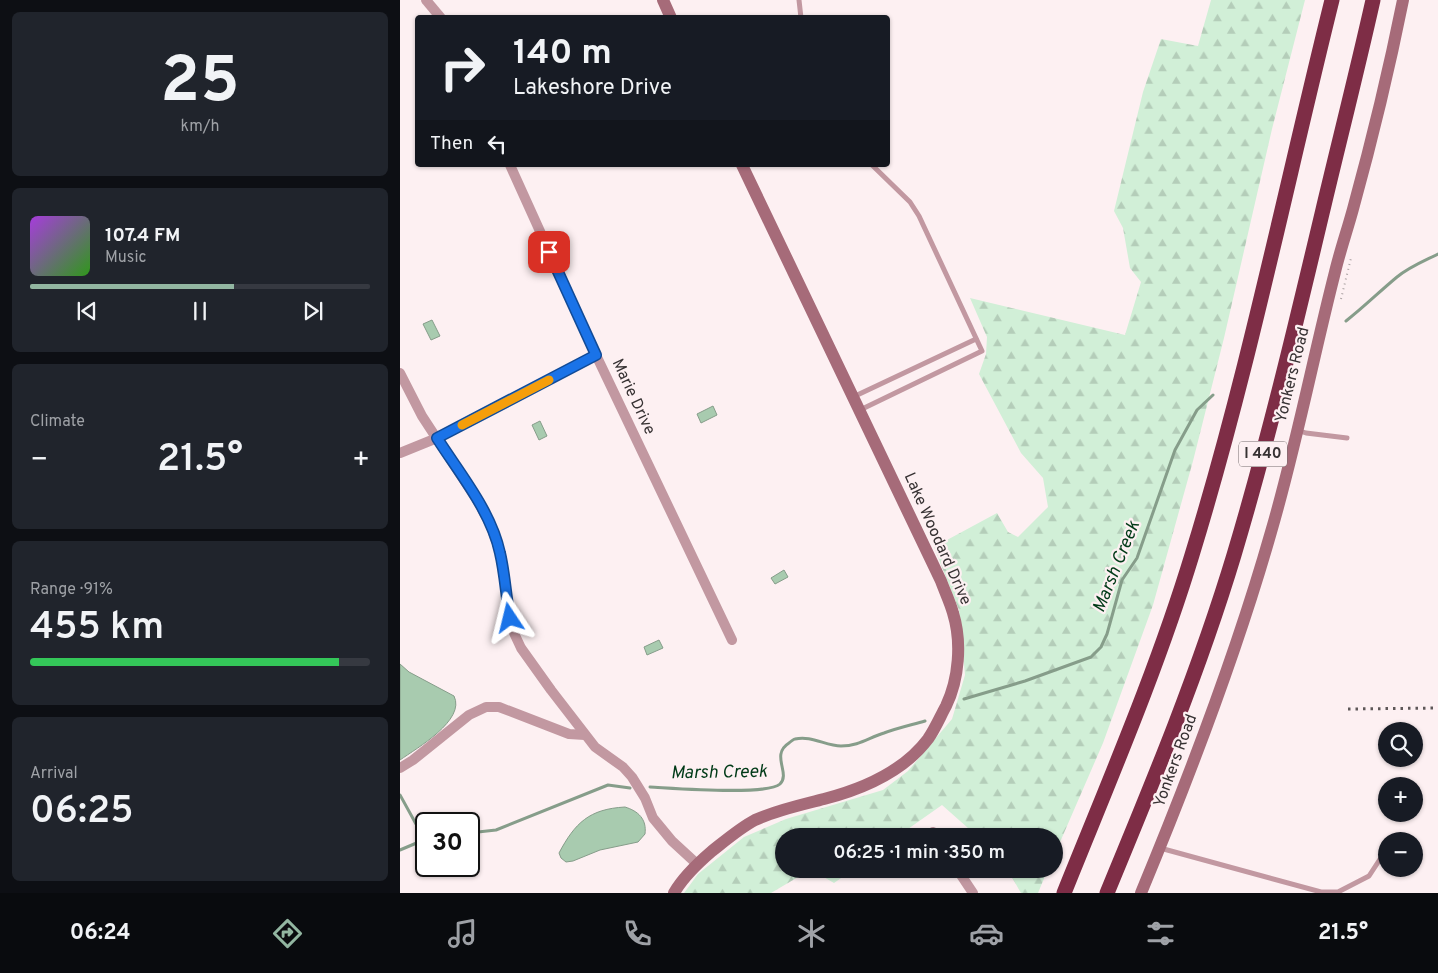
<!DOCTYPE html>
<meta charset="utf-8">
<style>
:root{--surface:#171b24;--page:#20242c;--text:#f1f3f6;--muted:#9ea1a6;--line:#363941;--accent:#92b6a1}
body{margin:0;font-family:Overpass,sans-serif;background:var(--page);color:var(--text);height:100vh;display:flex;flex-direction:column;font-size:19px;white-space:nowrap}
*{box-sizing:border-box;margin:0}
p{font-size:16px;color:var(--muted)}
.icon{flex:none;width:28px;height:28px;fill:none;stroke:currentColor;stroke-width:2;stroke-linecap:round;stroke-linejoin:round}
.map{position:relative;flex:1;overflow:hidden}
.side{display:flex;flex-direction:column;gap:12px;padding:12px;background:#0d0f14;width:400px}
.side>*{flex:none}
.hud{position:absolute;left:15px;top:15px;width:475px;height:152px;border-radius:5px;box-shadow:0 1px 4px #0004;background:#171b24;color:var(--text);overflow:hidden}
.buttons{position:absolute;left:978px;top:722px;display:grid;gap:10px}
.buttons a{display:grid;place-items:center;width:45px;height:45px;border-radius:50%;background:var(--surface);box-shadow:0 1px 4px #0004;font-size:25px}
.speed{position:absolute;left:15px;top:812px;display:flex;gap:10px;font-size:25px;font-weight:700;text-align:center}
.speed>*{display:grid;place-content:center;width:65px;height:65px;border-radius:50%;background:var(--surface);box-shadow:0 1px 4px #0004;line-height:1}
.speed .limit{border:2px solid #111;border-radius:8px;background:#fff;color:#111}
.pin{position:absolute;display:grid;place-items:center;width:42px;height:42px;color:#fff;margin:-21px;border-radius:10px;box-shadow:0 2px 8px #0006}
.me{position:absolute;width:55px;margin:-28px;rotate:350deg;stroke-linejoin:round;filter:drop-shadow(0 0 4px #0008)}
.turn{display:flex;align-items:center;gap:18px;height:105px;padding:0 15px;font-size:22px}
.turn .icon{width:65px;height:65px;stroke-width:2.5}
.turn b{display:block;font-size:35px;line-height:42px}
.then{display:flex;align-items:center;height:48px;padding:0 15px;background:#0003;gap:10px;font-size:19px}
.big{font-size:38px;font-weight:600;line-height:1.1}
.side .tile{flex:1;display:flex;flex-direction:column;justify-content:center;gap:8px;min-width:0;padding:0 18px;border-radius:8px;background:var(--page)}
.side .dial{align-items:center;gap:0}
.dial b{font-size:65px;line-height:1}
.song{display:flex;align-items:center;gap:15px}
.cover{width:60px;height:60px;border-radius:8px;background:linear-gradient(135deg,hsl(280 70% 55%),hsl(110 70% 35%))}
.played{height:5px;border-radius:2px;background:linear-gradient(90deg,var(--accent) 60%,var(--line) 60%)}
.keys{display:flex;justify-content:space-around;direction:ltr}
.heat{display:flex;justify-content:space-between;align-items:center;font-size:28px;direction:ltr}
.charge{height:8px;border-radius:4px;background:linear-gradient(90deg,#34c759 91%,var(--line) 0)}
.trip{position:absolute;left:375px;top:828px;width:288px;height:50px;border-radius:25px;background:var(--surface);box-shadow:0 1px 4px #0004;font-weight:600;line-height:50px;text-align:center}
.dock{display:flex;height:80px;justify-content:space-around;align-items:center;background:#090b0e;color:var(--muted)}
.dock .icon{width:35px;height:35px}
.dock .active{color:var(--accent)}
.dock b{font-size:22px;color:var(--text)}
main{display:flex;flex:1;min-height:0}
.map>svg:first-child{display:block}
.forest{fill:url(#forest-firs)}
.water{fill:#a8cbaf;stroke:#869d8a}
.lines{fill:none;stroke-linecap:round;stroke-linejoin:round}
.stream{stroke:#869d8a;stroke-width:3}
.path{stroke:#aca3a4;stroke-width:2;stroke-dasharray:1 4;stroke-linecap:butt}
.lane{stroke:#c298a1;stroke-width:5}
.street{stroke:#c298a1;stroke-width:10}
.secondary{stroke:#a66b79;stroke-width:12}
.highway{stroke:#7e2d46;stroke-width:15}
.rail{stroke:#5d5758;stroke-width:3;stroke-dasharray:2.5 5;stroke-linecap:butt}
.route-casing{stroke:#114b97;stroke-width:12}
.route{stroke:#1a73e8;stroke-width:9}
.slow{stroke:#f59e0b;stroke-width:9}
.labels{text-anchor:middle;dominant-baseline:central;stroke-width:4.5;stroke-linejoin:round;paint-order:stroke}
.shield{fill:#fdf0f2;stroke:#726b6c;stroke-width:1}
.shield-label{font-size:15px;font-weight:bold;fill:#373233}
.street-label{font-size:16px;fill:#373233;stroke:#fdf0f2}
.water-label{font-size:18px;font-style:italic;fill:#003a17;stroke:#fdf0f2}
</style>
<main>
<section class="side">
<div class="tile dial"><b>25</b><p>km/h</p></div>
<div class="tile">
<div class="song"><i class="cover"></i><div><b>107.4 FM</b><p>Music</p></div></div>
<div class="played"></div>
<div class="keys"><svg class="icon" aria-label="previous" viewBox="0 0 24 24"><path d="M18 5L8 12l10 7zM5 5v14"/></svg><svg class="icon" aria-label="pause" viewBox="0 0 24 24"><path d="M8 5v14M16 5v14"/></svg><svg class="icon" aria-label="next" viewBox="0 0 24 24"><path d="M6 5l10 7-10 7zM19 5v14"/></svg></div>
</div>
<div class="tile"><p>Climate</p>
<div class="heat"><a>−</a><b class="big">21.5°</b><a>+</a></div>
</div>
<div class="tile"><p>Range · 91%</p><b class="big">455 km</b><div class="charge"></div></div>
<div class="tile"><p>Arrival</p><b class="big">06:25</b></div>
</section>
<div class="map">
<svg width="1038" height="893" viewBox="0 0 1038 893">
<defs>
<pattern id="forest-firs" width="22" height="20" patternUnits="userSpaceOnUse" patternTransform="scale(1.25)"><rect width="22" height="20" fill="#d1efd7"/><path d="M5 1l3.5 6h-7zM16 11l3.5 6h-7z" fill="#b4cdb9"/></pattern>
</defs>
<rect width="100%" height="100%" fill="#fdf0f2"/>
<g class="forest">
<path d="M811,0H905L872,129L824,338L793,461L753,605L703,743L654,856V836H577L542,805L498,836H384V869H454L434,883L422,876L405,873L371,893H284L298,874L344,837L386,819L483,790L508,771L552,719L565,675L559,610L534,547L597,513L608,532L618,537L648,507L643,478L621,453L579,374L586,354L587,337L570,298L725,335L741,282L730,268L723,228L714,211L743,92L761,39L798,46Z"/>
<path d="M607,869H648L638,893H621Z"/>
</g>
<g class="water">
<path d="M32,320L40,336L31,340L23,324Z"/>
<path d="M313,406L317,415L301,423L297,414Z"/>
<path d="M140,421L147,436L139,440L132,425Z"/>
<path d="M384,570L388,577L375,584L371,578Z"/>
<path d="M259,640L263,648L247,655L244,647Z"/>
<path d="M0,664L9,672L54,696C66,720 17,748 0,760Z"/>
<path d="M225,807C238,811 247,819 245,834L238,842L200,850L173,861L166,862L161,858L159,853C175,823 189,809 225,807Z"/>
</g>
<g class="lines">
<g class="stream">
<path d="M946,321C964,307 980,291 997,277C1009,267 1024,261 1038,254"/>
<path d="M564,699L625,681L691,657L701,647L707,634L722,580L737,558L775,450L797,410L813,395"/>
<path d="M250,787C271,788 367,796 380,784C391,773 370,755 389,743C390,742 394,739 395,739C411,735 426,746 441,746C459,746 468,738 484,733C497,728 511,725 525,721"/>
<path d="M0,795L16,824L26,835"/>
<path d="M69,833L96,830L208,785L230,788"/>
<path d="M0,850L26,839"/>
</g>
<path class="path" d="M941,299L951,258"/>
<g class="lane">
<path d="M399,0L401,18"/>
<path d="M453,397L576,339"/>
<path d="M460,410L582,351L519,216L510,202L472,165"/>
<path d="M897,430L906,433L947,438"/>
<path d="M992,841L994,839"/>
<path d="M760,848L921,892H938L969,876L986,850"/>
</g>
<g class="street">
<path d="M26,0L41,18"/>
<path d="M110,165L196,355L332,640"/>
<path d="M0,373L22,416L77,500L90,524L100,552L110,618L114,633L121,648L151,690L195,747L223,767L232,777L245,798L253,818L272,841L297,864"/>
<path d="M0,453L37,438L196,355"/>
<path d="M0,768L13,760L69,715L86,707H99L169,734L185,735"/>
<path d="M533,832L536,836"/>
<path d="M557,869L573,893"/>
</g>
<g class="secondary">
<path d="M263,0L271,18"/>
<path d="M274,893C283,877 298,863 312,851C326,840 340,828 355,820C377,810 401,805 424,799C463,789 503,772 528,739C535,729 540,717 546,706C559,679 562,642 553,613C550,602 545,592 541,581L342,165"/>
<path d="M741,893C790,775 836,655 871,532C896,447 913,358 935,272C940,251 947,231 953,209C972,140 989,70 1003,0"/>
</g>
<g class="highway">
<path d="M664,893C709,781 757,670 792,555C848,373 886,185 932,0"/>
<path d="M707,893C753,782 799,671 834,555C869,438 897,319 925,201C941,134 958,67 973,0"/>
</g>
<path class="rail" d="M948,709L1038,708"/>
</g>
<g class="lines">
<g class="route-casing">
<path id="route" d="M110,618C106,597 105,574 100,553C91,511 60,474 37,438L196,355L149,252"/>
</g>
<use href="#route" class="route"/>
<path class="slow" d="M62,425L149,380"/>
</g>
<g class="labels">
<rect class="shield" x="839" y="441.5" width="48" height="25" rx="4"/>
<g class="shield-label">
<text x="863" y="454">I 440</text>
</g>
<g class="street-label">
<text transform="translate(893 375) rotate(-76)">Yonkers Road</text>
<text transform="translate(233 397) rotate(65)">Marie Drive</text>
<text transform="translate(537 539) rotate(66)">Lake Woodard Drive</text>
<text transform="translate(776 761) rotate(-70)">Yonkers Road</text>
</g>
<g class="water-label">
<text transform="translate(717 567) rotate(-68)">Marsh Creek</text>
<text transform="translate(319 773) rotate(-1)">Marsh Creek</text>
</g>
</g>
</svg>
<div class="buttons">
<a><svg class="icon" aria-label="search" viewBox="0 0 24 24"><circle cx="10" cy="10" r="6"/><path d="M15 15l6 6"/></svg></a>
<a>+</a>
<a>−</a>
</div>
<div class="speed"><div class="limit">30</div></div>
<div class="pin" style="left:149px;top:252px;background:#d93025"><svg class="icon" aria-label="arrive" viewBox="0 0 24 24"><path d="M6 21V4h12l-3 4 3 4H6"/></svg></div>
<svg class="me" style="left:110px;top:618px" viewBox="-20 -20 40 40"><path d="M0-17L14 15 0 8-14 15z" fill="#1a73e8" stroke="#fff" stroke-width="4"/></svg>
<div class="trip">06:25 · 1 min · 350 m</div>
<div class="hud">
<div class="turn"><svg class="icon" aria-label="right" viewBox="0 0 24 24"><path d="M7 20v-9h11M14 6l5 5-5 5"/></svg><div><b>140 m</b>Lakeshore Drive</div></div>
<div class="then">Then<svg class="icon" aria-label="left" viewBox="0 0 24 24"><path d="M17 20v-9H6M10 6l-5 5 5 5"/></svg></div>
</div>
</div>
</main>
<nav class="dock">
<b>06:24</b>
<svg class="icon active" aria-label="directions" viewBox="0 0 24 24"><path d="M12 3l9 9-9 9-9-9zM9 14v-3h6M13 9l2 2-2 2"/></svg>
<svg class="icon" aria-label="music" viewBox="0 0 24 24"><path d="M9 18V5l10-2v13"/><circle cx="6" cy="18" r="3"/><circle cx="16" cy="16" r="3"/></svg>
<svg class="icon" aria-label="phone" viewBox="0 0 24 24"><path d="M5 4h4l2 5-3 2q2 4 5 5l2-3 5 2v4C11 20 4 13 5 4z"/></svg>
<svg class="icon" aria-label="climate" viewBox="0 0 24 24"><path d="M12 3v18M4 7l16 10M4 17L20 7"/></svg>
<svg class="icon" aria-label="car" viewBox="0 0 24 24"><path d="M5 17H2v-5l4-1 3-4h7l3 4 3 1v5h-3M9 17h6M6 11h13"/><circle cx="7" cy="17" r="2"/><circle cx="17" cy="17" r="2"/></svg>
<svg class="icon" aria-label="filters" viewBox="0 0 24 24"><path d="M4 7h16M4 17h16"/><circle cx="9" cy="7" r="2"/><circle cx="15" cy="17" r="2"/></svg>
<b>21.5°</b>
</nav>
